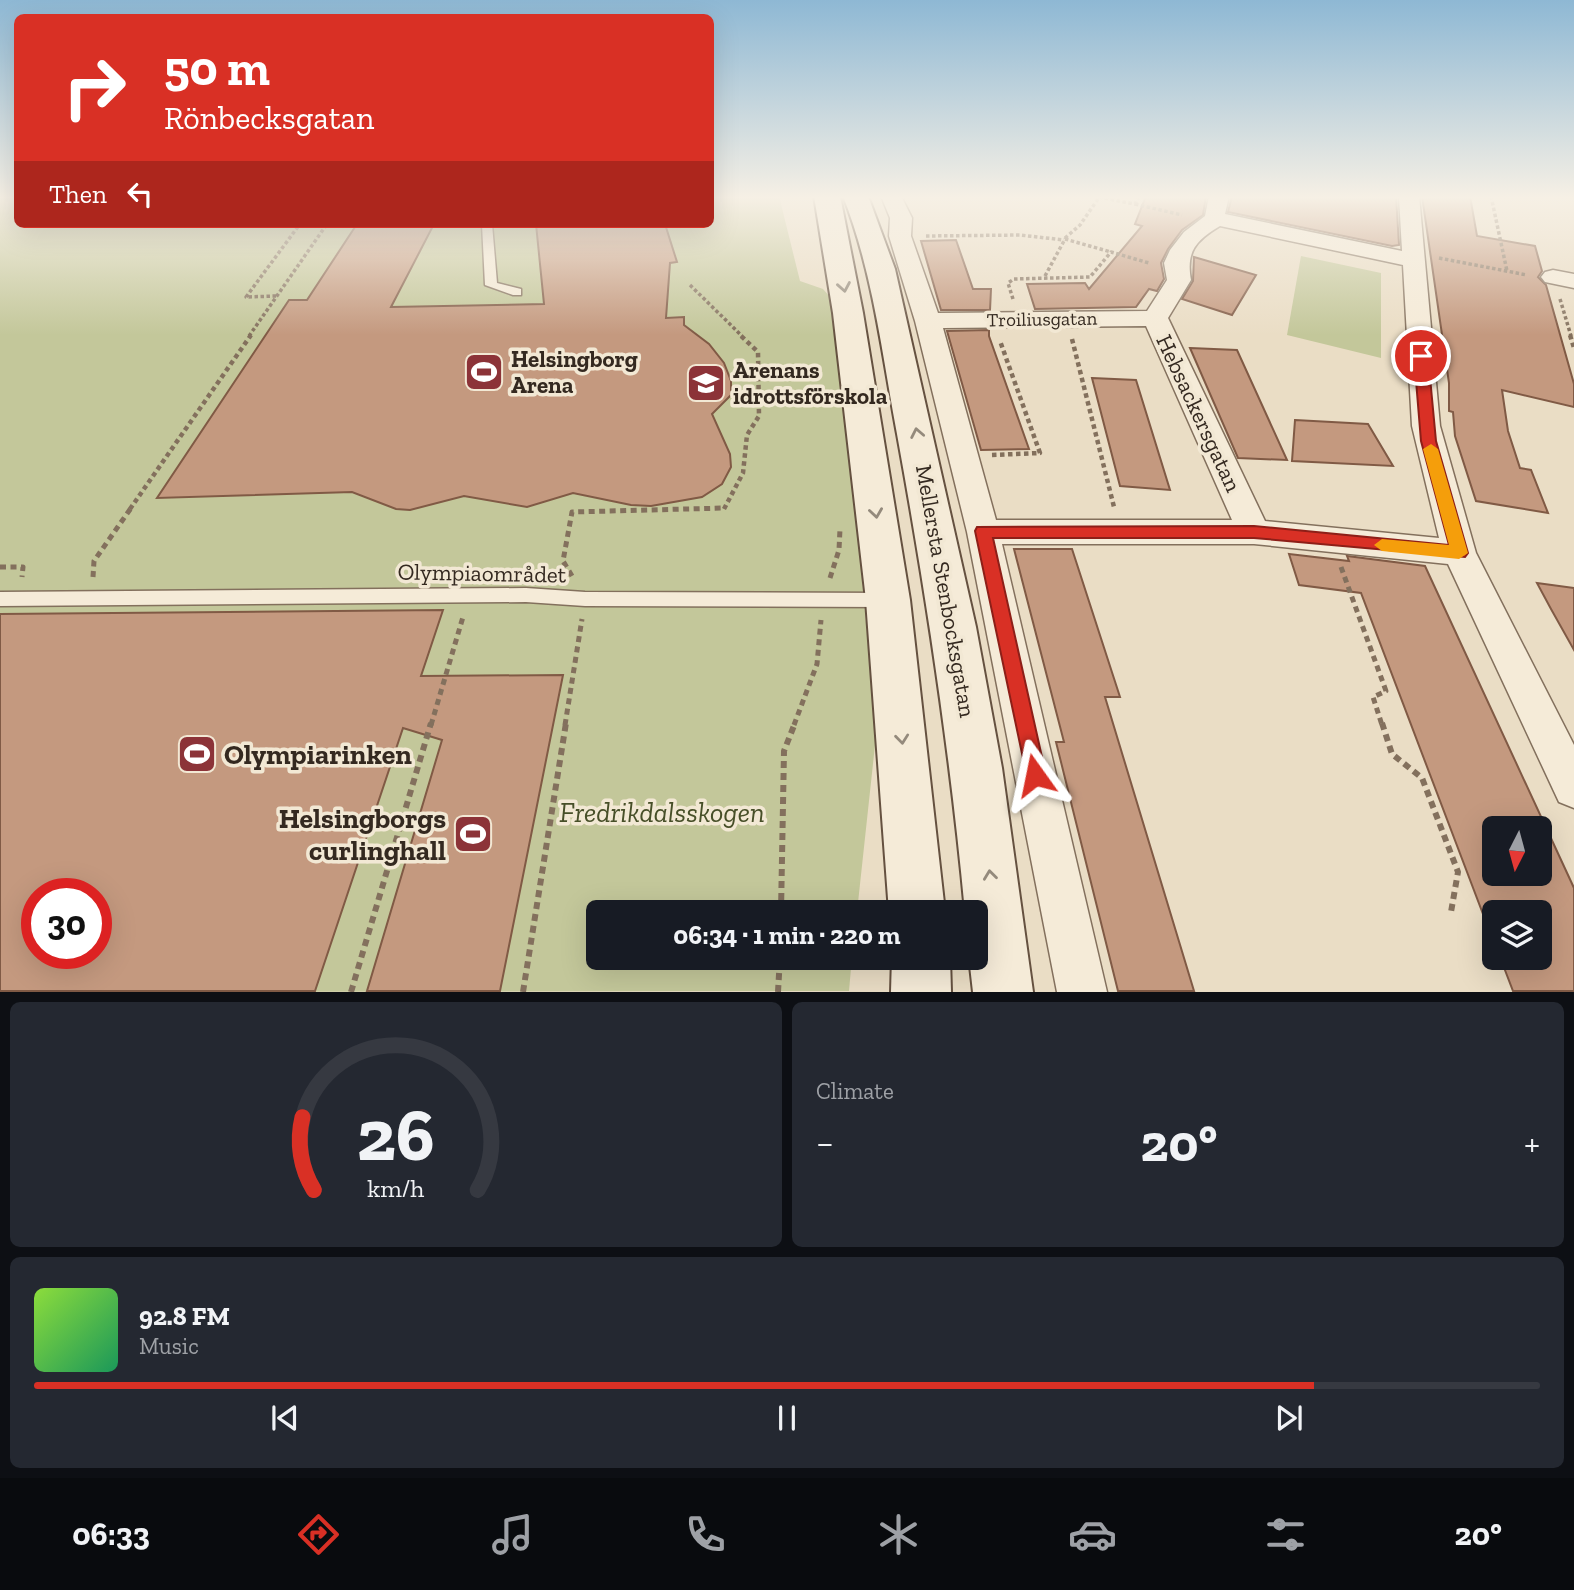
<!DOCTYPE html>
<meta charset="utf-8">
<style>
:root{--surface:#171b24;--page:#242831;--text:#f1f3f6;--muted:#9ea1a6;--line:#363941;--accent:#d93025}
body{margin:0;font-family:"Zilla Slab",serif;background:var(--page);color:var(--text);height:100vh;display:flex;flex-direction:column;font-size:26px;white-space:nowrap}
*{box-sizing:border-box;margin:0}
p{font-size:23px;color:var(--muted)}
.icon{flex:none;width:38px;height:38px;fill:none;stroke:currentColor;stroke-width:2;stroke-linecap:round;stroke-linejoin:round}
.map{position:relative;height:992px;overflow:hidden}
.side{display:flex;flex-direction:column;gap:10px;padding:10px;background:#0d0f14;flex:1}
.side>*{flex:none}
.top-card{position:absolute;left:14px;top:14px;width:700px;height:214px;border-radius:10px;box-shadow:0 7px 28px #0002;background:#d93025;color:#fff;overflow:hidden}
.needle{width:46px;rotate:186deg}
.fabs{position:absolute;left:1482px;top:816px;display:grid;gap:14px}
.fabs a{display:grid;place-items:center;width:70px;height:70px;border-radius:10px;background:var(--surface);box-shadow:0 7px 28px #0002;font-size:35px}
.speed{position:absolute;left:21px;top:878px;display:flex;gap:14px;font-size:35px;font-weight:700;text-align:center}
.speed>*{display:grid;place-content:center;width:91px;height:91px;border-radius:50%;background:var(--surface);box-shadow:0 7px 28px #0002;line-height:1}
.speed .limit{border:10px solid #d22;background:#fff;color:#111}
.pin{position:absolute;display:grid;place-items:center;width:60px;height:60px;color:#fff;margin:-30px;border:4px solid #fff;border-radius:50%;box-shadow:0 2px 7px #0007}
.me{position:absolute;width:77px;margin:-38px;rotate:348deg;stroke-linejoin:round;filter:drop-shadow(0 0 5px #0008)}
.turn{display:flex;align-items:center;gap:24px;height:147px;padding:0 35px;font-size:32px}
.turn .icon{width:91px;height:91px;stroke-width:2.5}
.turn b{display:block;font-size:49px;line-height:60px}
.then{display:flex;align-items:center;height:66px;padding:0 35px;background:#0003;gap:14px;font-size:26px}
.big{font-size:52px;font-weight:700;line-height:1.1}
.side .card{flex:1;display:flex;flex-direction:column;justify-content:center;gap:10px;min-width:0;padding:0 24px;border-radius:10px;background:var(--page)}
.side .dial{align-items:center;gap:0}
.dial svg{height:182px;overflow:visible;fill:none;stroke:var(--line);stroke-width:7;stroke-linecap:round;text-anchor:middle}
.dial text{fill:var(--text);stroke:none}
.song{display:flex;align-items:center;gap:21px}
.cover{width:84px;height:84px;border-radius:10px;background:linear-gradient(135deg,hsl(90 70% 55%),hsl(150 70% 35%))}
.played{height:7px;border-radius:4px;background:linear-gradient(90deg,var(--accent) 85%,var(--line) 85%)}
.keys{display:flex;justify-content:space-around;direction:ltr}
.heat{display:flex;justify-content:space-between;align-items:center;font-size:38px;direction:ltr}
.side .tiles{flex:1;display:grid;gap:10px;grid-template-columns:1fr 1fr}
.card:last-child{grid-column:span 2}
.trip{position:absolute;left:586px;top:900px;width:402px;height:70px;border-radius:10px;background:var(--surface);box-shadow:0 7px 28px #0002;font-weight:700;line-height:70px;text-align:center}
.tab-bar{display:flex;height:112px;justify-content:space-around;align-items:center;background:#090b0e;color:var(--muted)}
.tab-bar .icon{width:49px;height:49px}
.tab-bar .selected{color:var(--accent)}
.tab-bar b{font-size:32px;color:var(--text)}
.map>svg:first-child{display:block}
.green{fill:#c3c79a;fill-rule:evenodd}
.building{fill:#c4997f;stroke:#805a45;stroke-width:2;fill-rule:evenodd}
.lines{fill:none;stroke-linecap:round;stroke-linejoin:round}
.service-casing{stroke:#83705d;stroke-width:3}
.minor-casing{stroke:#83705d;stroke-width:3}
.secondary-casing{stroke:#655140;stroke-width:4}
.path-far3{stroke:#83705d;stroke-width:3.5;stroke-dasharray:3.5 2.5;stroke-linecap:butt}
.path-far2{stroke:#83705d;stroke-width:4.5;stroke-dasharray:4.5 3.5;stroke-linecap:butt}
.path-far1{stroke:#83705d;stroke-width:5;stroke-dasharray:6 4.5;stroke-linecap:butt}
.path{stroke:#83705d;stroke-width:6;stroke-dasharray:7 5;stroke-linecap:butt}
.service{fill:#f5ebd8;fill-rule:evenodd}
.minor{fill:#f5ebd8;fill-rule:evenodd}
.secondary{fill:#f5ebd8;fill-rule:evenodd}
.oneway{stroke:#948a7c}
.route{fill:#d93025;stroke:#8d1f18;stroke-width:2}
.slow{fill:#f59e0b}
.labels{text-anchor:middle;dominant-baseline:central;stroke-width:7;stroke-linejoin:round;paint-order:stroke}
.far-street-label{font-size:19px;fill:#342920;stroke:#f2e8d4}
.poi-label{font-size:23px;font-weight:bold;fill:#342920;stroke:#f2e8d4;text-anchor:start}
.street-label{font-size:23px;fill:#342920;stroke:#f2e8d4}
.near-poi-label{font-size:28px;font-weight:bold;fill:#342920;stroke:#f2e8d4;text-anchor:start}
.near-park-label{font-size:28px;font-style:italic;fill:#474f28;stroke:#f2e8d4}
</style>
<div class="map">
<svg width="1574" height="992" viewBox="0 0 1574 992">
<rect width="100%" height="100%" fill="#eaddc5"/>
<g class="green">
<path d="M0,196H17L18,224H710L711,196H779L800,281L823,289L831,298L850,442L876,736L857,912H598V957H852L849,991L0,992ZM37,894H96V954H37Z"/>
<path d="M1301,256L1381,273V358L1287,335Z"/>
</g>
<g class="building">
<path d="M1146,196H1206L1203,215L1182,230L1168,249L1161,263L1164,279L1157,291L1149,289L1136,307L1035,309L1027,284L1085,283L1089,289L1142,226L1135,224Z"/>
<path d="M1232,196H1396L1399,245L1392,246L1228,212Z"/>
<path d="M1422,196H1470L1477,236L1535,246L1542,271L1538,277L1546,285L1574,384V407L1502,390L1508,431L1520,468L1531,470L1548,513L1476,501L1455,436L1453,412L1449,411V383Z"/>
<path d="M357,224H434L391,307L544,304L536,224H665L677,262L670,263L666,318L684,317V325L709,344L724,363L731,381V395L712,414L730,454L731,467L722,484L702,497L651,506L631,505L573,493L527,507L464,496L410,510L396,509L352,492L157,498L289,300H307Z"/>
<path d="M956,240L973,289H991L990,310H941L921,241Z"/>
<path d="M1194,257L1256,275L1232,315L1182,299L1193,281Z"/>
<path d="M989,330V336L1029,449L981,450L947,331Z"/>
<path d="M1190,348L1237,350L1287,460L1238,458Z"/>
<path d="M1092,378L1136,380L1170,490L1120,486Z"/>
<path d="M1295,420L1368,424L1393,466L1292,461Z"/>
<path d="M1014,549H1072L1120,697H1105L1194,991H1118L1056,742H1064Z"/>
<path d="M1289,554L1349,561L1347,556L1425,566L1574,888V991H1513L1500,957H1540V912H1494V943L1361,593L1299,585ZM1494,828H1540V873H1494Z"/>
<path d="M1537,583L1574,588V650L1551,609Z"/>
<path d="M443,610L421,676L563,675L500,991H367L442,740L403,728L315,991H0V614ZM37,894H96V954H37Z"/>
</g>
<g class="lines">
<g class="service-casing">
<g id="service">
<path d="M482,224H492L497,283L521,289V295H513L485,285Z"/>
<path d="M526,588L585,592L886,593L892,595L895,600L892,605L886,607L585,606L526,602L0,606V592Z"/>
</g>
</g>
<g class="minor-casing">
<g id="minor">
<path d="M881,196H901L912,218L911,236L938,313L1147,311L1167,280L1164,263L1170,250L1184,232L1205,216L1209,196H1229L1225,214L1402,251L1399,196H1419L1440,426L1476,553L1574,745V808L1559,802L1448,564L1254,544H1002L1107,992H1057L967,532L915,321L889,236L890,218ZM1220,226L1403,265L1412,426L1439,538L1265,521L1168,318L1191,280C1186,252 1195,241 1220,226ZM1146,326L1232,520H996L943,328Z"/>
<path d="M1553,270L1574,274V288L1545,282L1541,277L1545,272Z"/>
</g>
</g>
<g class="secondary-casing">
<g id="secondary">
<path d="M814,196H840L863,313L910,600L945,912H889L866,600L833,313Z"/>
<path d="M843,196H868L895,269L976,627L1002,768L1033,992H973L969,957H976V912H965C950,751 926,593 897,434C882,354 873,272 843,196Z"/>
<path d="M892,957H950L951,992H891Z"/>
</g>
</g>
<g class="path-far3">
<path d="M1093,196L1135,204L1139,196"/>
<path d="M1491,196L1507,271"/>
<path d="M1135,204L1182,215"/>
<path d="M926,236L1020,235L1064,240"/>
<path d="M1065,238L1080,225L1100,196"/>
<path d="M1439,258L1527,275"/>
<path d="M1045,276L1065,239L1111,252"/>
<path d="M690,285L742,336"/>
<path d="M276,296L246,297L300,224"/>
<path d="M1013,299L1008,283L1014,279L1090,277L1111,252L1149,263"/>
<path d="M1560,299L1571,336"/>
<path d="M249,336L327,224"/>
</g>
<g class="path-far2">
<path d="M1570,335L1574,348"/>
<path d="M1072,339L1114,507"/>
<path d="M992,455L1040,453L1000,341"/>
<path d="M130,509L251,335"/>
<path d="M724,509L743,473L747,435L759,416L758,352L740,335"/>
</g>
<g class="path-far1">
<path d="M0,567H23L22,577"/>
<path d="M1341,567L1386,691L1373,697L1382,725"/>
<path d="M572,576L563,561L572,512L725,508"/>
<path d="M93,577L94,561L131,508"/>
<path d="M830,578L839,550L840,529"/>
<path d="M431,725L463,617"/>
<path d="M565,725L582,619"/>
<path d="M794,725L817,664L821,620"/>
</g>
<g class="path">
<path d="M1382,723L1392,754L1422,778L1458,872L1451,912"/>
<path d="M781,912L784,751L795,723"/>
<path d="M351,992L431,723"/>
<path d="M523,992L566,723"/>
<path d="M778,992L780,957"/>
</g>
<use href="#service" class="service"/>
<use href="#minor" class="minor"/>
<use href="#secondary" class="secondary"/>
</g>
<defs><path id="oneway-chevron" d="M-2-3.5L2.5 0L-2 3.5" fill="none" stroke-width="1.6" stroke-linecap="round" stroke-linejoin="round" transform="scale(1.75)"/></defs>
<g class="oneway">
<use href="#oneway-chevron" transform="translate(844 287) rotate(80)"/>
<use href="#oneway-chevron" transform="translate(917 433) rotate(-101)"/>
<use href="#oneway-chevron" transform="translate(876 513) rotate(82)"/>
<use href="#oneway-chevron" transform="translate(902 739) rotate(84)"/>
<use href="#oneway-chevron" transform="translate(990 875) rotate(-97)"/>
</g>
<linearGradient id="sky" x2="0" y2="1"><stop stop-color="#8eb8d4"/><stop offset="0.59" stop-color="#f6f0e5"/><stop offset="1" stop-color="#f6f0e5" stop-opacity="0"/></linearGradient>
<rect width="1574" height="335" fill="url(#sky)"/>
<path class="route" d="M1421,352L1428,356L1436,441L1468,553L1465,557L1254,538H993L1046,775L1043,782L1035,785L1028,782L975,531L977,527L1254,526L1449,545L1421,441L1414,356Z"/>
<path class="slow" d="M1431,444L1438,449L1468,553L1459,559L1382,551L1374,545L1382,539L1449,545L1423,449Z"/>
<defs>
<g id="stadium-square" transform="scale(2.0125)"><rect x="-9" y="-9" width="18" height="18" rx="4" fill="#8c3338" stroke="#f2e8d4"/><path d="M0-5a6.5 5 0 1 0 0 10a6.5 5 0 1 0 0-10ZM-3.5-1.8h7v3.6h-7Z" fill="#fff"/></g>
<g id="school-square" transform="scale(2.0125)"><rect x="-9" y="-9" width="18" height="18" rx="4" fill="#8c3338" stroke="#f2e8d4"/><path d="M0-5L7-2L0 1L-7-2ZM-4 1L0 2.5L4 1V4Q0 6-4 4Z" fill="#fff"/></g>
</defs>
<g fill-rule="evenodd">
<use href="#stadium-square" x="484" y="372"/>
<use href="#school-square" x="706" y="383"/>
<use href="#stadium-square" x="197" y="754"/>
<use href="#stadium-square" x="473" y="834"/>
</g>
<g class="labels">
<g class="far-street-label">
<text transform="translate(1042 319) rotate(-1)">Troiliusgatan</text>
</g>
<g class="poi-label">
<text x="511" y="359">Helsingborg<tspan x="511" dy="26">Arena</tspan></text>
<text x="733" y="370">Arenans<tspan x="733" dy="26">idrottsförskola</tspan></text>
</g>
<g class="street-label">
<text transform="translate(1199 413) rotate(65)">Hebsackersgatan</text>
<text transform="translate(482 573) rotate(1)">Olympiaområdet</text>
<text transform="translate(946 591) rotate(80)">Mellersta Stenbocksgatan</text>
</g>
<g class="near-poi-label">
<text x="224" y="754">Olympiarinken</text>
<text x="446" y="818" text-anchor="end">Helsingborgs<tspan x="446" dy="32">curlinghall</tspan></text>
</g>
<g class="near-park-label">
<text x="662" y="812">Fredrikdalsskogen</text>
</g>
</g>
</svg>
<div class="fabs">
<a><svg class="needle" viewBox="-14 -14 28 28"><path d="M0-13l5 13h-10z" fill="#e53935"/><path d="M0 13l5-13h-10z" fill="#9ea1a6"/></svg></a>
<a><svg class="icon" aria-label="layers" viewBox="0 0 24 24"><path d="M12 4l9 5-9 5-9-5zM3 14l9 5 9-5"/></svg></a>
</div>
<div class="speed"><div class="limit">30</div></div>
<div class="pin" style="left:1421px;top:356px;background:#d93025"><svg class="icon" aria-label="arrive" viewBox="0 0 24 24"><path d="M6 21V4h12l-3 4 3 4H6"/></svg></div>
<svg class="me" style="left:1035px;top:775px" viewBox="-20 -20 40 40"><path d="M0-17L14 15 0 8-14 15z" fill="#d93025" stroke="#fff" stroke-width="4"/></svg>
<div class="trip">06:34 · 1 min · 220 m</div>
<div class="top-card">
<div class="turn"><svg class="icon" aria-label="right" viewBox="0 0 24 24"><path d="M7 20v-9h11M14 6l5 5-5 5"/></svg><div><b>50 m</b>Rönbecksgatan</div></div>
<div class="then">Then<svg class="icon" aria-label="left" viewBox="0 0 24 24"><path d="M17 20v-9H6M10 6l-5 5 5 5"/></svg></div>
</div>
</div>
<section class="side">
<div class="tiles">
<div class="card dial"><svg viewBox="0 0 100 80">
<path d="M14 69A42 42 0 1 1 86 69"/>
<path d="M14 69A42 42 0 0 1 9 37" stroke="#d93025"/>
<text x="50" y="56" font-size="32" font-weight="700">26</text>
<text x="50" y="72" font-size="11">km/h</text>
</svg></div>
<div class="card"><p>Climate</p>
<div class="heat"><a>−</a><b class="big">20°</b><a>+</a></div>
</div>
<div class="card">
<div class="song"><i class="cover"></i><div><b>92.8 FM</b><p>Music</p></div></div>
<div class="played"></div>
<div class="keys"><svg class="icon" aria-label="previous" viewBox="0 0 24 24"><path d="M18 5L8 12l10 7zM5 5v14"/></svg><svg class="icon" aria-label="pause" viewBox="0 0 24 24"><path d="M8 5v14M16 5v14"/></svg><svg class="icon" aria-label="next" viewBox="0 0 24 24"><path d="M6 5l10 7-10 7zM19 5v14"/></svg></div>
</div>
</div>
</section>
<nav class="tab-bar">
<b>06:33</b>
<svg class="icon selected" aria-label="directions" viewBox="0 0 24 24"><path d="M12 3l9 9-9 9-9-9zM9 14v-3h6M13 9l2 2-2 2"/></svg>
<svg class="icon" aria-label="music" viewBox="0 0 24 24"><path d="M9 18V5l10-2v13"/><circle cx="6" cy="18" r="3"/><circle cx="16" cy="16" r="3"/></svg>
<svg class="icon" aria-label="phone" viewBox="0 0 24 24"><path d="M5 4h4l2 5-3 2q2 4 5 5l2-3 5 2v4C11 20 4 13 5 4z"/></svg>
<svg class="icon" aria-label="climate" viewBox="0 0 24 24"><path d="M12 3v18M4 7l16 10M4 17L20 7"/></svg>
<svg class="icon" aria-label="car" viewBox="0 0 24 24"><path d="M5 17H2v-5l4-1 3-4h7l3 4 3 1v5h-3M9 17h6M6 11h13"/><circle cx="7" cy="17" r="2"/><circle cx="17" cy="17" r="2"/></svg>
<svg class="icon" aria-label="filters" viewBox="0 0 24 24"><path d="M4 7h16M4 17h16"/><circle cx="9" cy="7" r="2"/><circle cx="15" cy="17" r="2"/></svg>
<b>20°</b>
</nav>
